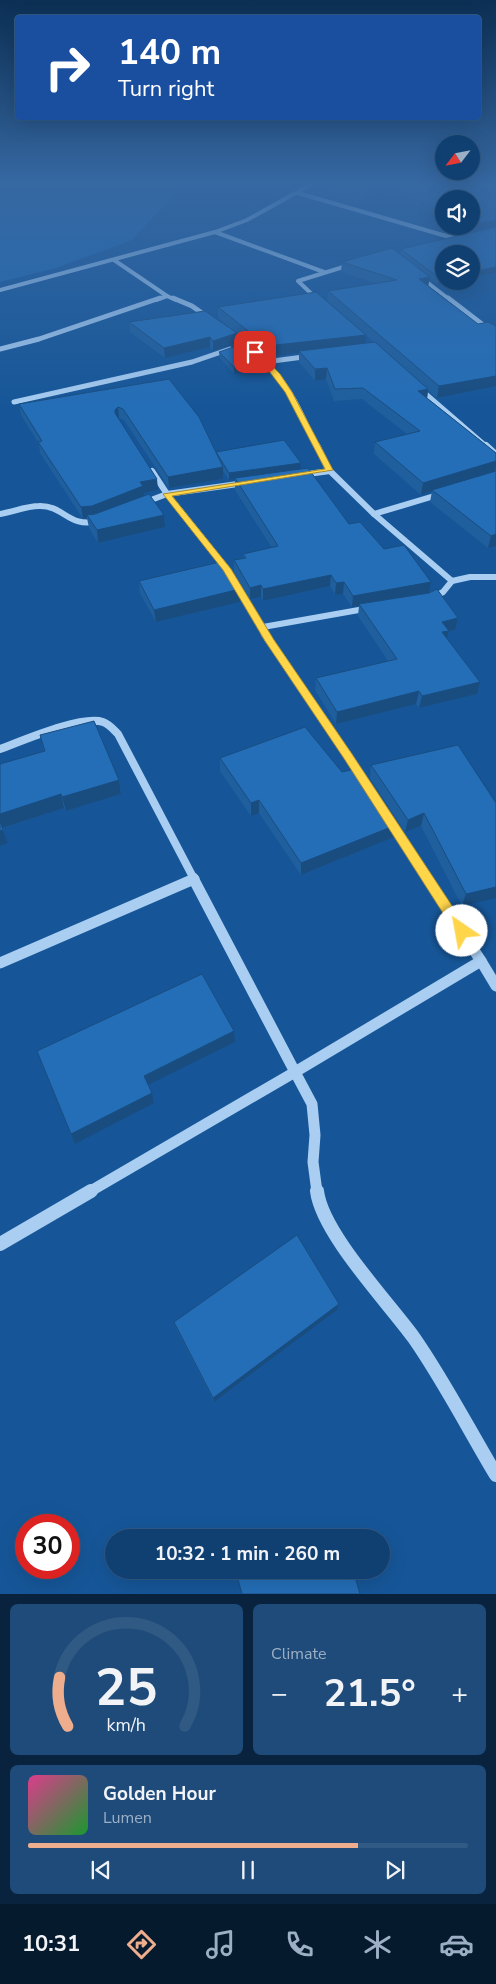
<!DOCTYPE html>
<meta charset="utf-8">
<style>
:root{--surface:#104072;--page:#1e4b7a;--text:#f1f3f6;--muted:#9cafc4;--line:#305984;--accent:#eead8d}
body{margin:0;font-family:"Nunito Sans",sans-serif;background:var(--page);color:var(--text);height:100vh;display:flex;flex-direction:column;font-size:19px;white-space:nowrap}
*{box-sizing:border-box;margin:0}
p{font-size:16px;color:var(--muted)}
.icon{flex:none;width:28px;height:28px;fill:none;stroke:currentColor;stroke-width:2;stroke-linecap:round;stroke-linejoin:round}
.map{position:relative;height:1594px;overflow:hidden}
.drawer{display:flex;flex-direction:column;gap:10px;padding:10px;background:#09233f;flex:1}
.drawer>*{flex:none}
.hud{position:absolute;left:15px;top:15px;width:466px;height:105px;border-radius:5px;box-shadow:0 5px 20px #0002,0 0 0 1px var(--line);background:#1a4fa0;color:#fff;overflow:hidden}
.needle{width:32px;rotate:238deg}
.buttons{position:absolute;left:435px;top:135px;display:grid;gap:10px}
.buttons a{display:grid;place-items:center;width:45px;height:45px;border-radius:50%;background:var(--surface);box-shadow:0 5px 20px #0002,0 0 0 1px var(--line);font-size:25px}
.speed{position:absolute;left:15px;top:1514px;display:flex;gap:10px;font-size:25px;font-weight:700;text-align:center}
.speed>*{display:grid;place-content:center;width:65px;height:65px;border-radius:50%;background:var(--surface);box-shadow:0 5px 20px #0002,0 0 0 1px var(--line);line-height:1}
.speed .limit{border:8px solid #d22;background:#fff;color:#111}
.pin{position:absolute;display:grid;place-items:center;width:42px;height:42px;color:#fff;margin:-21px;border-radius:10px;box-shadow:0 2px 8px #0006}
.me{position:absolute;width:55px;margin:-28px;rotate:327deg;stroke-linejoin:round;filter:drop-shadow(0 0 4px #0008)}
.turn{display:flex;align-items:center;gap:18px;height:105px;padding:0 20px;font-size:22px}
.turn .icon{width:65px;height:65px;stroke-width:2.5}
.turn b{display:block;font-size:35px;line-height:42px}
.big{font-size:38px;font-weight:700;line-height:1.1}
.drawer .widget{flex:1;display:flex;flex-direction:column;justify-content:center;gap:8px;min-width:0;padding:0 18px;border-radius:8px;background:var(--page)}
.drawer .dial{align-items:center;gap:0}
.dial svg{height:130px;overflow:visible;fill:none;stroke:var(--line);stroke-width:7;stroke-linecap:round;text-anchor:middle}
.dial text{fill:var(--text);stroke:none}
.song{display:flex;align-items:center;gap:15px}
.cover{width:60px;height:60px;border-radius:8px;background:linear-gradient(135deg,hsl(330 70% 55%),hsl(130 70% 35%))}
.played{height:5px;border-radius:2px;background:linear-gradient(90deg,var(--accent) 75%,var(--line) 75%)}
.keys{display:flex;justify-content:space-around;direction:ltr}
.heat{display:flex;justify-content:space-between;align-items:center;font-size:28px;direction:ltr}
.drawer .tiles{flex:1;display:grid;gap:10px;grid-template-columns:1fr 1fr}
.widget:last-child{grid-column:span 2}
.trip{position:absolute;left:105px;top:1529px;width:285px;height:50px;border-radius:25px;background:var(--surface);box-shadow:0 5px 20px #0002,0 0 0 1px var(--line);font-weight:700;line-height:50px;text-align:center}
.dock{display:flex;height:80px;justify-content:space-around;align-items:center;background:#061a2e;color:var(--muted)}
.dock .icon{width:35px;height:35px}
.dock .on{color:var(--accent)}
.dock b{font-size:22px;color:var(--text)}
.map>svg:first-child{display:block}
.green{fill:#1e69b2}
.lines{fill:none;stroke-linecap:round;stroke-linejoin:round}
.minor-far5{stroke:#a9cef2;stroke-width:4}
.minor-far4{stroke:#a9cef2;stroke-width:5}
.minor-far3{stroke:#a9cef2;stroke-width:6}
.minor-far2{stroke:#a9cef2;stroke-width:8}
.minor-far1{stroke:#a9cef2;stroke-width:11}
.minor{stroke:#a9cef2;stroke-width:14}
.wall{fill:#1f5f9d;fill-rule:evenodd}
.shaded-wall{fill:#194d80}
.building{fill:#246eb7;stroke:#194d80}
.route{fill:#ffd54a;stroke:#a68a30}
</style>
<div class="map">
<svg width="496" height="1594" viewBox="0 0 496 1594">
<rect width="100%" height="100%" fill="#165698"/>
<path class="green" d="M0,185H168L177,191L132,240L56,268L0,282Z"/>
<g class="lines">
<g class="minor-far5">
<path d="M298,193L453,238"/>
<path d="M215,232L324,272"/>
<path d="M114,260L167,296L176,300"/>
<path d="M419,276L450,300"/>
<path d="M0,290L215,232L247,220L310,185"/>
<path d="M156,300L167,296"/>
<path d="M318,300L298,281L353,264"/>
</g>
<g class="minor-far4">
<path d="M173,298L192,306L209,318"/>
<path d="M316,298L318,300"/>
<path d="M448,298L496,335"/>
<path d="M228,331C246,345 263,358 277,375C295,396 305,423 317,447"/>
<path d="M0,349L39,339L160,298"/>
<path d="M265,362L311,356"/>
<path d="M420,389L487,447"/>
<path d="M14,402L192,362L230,349"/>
</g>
<g class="minor-far3">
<path d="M317,445L330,471L374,514L452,581L443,592L432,598"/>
<path d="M486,445L496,454"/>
<path d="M152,471L167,494L227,569L266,636"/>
<path d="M300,475L330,471"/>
<path d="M143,503L167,494L245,483"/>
<path d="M0,514C12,512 27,506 39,506C64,505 69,529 98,521"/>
<path d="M374,514L441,494"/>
<path d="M452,581L470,577H496"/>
<path d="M263,627L370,608"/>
</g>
<g class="minor-far2">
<path d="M265,634L362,777"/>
<path d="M0,749C22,741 81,715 103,722C109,724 113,729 118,734L194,879"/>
<path d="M389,820L427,879"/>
</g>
<g class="minor-far1">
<path d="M481,961L496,986"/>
<path d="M0,963L194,879"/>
<path d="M89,1192L295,1072L193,878"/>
<path d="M317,1192L313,1162L315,1135L312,1104L295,1072L481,961L427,878"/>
</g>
<g class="minor">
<path d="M317,1191C322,1233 388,1302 414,1338C444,1381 469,1430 496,1475"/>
<path d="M0,1244L91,1191"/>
</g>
</g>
<g class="wall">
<path d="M316,185H496L471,231L460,226H471V199H444V218L381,189L359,207L311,193L312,187Z"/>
<path d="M496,227V273L438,285L429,278L428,286L478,324L496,326V386L437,398L428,390L427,398L496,453V546L488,548L430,502L432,491L421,495L374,454L375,442L407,434L362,399L334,401L326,379L315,381L299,362V353L267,357L237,333V343L213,351L210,347L165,358L130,332L129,322L234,331L218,318V307L353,323L327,301L328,291L375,283L341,272L342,262L400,254L401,249ZM366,335L374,343L365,344Z"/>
<path d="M219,352L265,368L234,374L220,358Z"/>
<path d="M169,379L216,452L300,469L349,524L384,549L429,593L455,630L449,631L447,639L477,694L419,708L416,704L336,724L315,690L316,678L388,661L358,616L359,606L352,607L343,594L335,595L330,586L263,601L261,597L250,599L234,572V560L243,558V554L272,548L235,490V479L229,480L223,471V479L169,488L124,420L119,418L118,419L158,490L144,493V495L164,515L165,527L98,543L89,528L87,518L83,519L40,453L39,444L21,415L19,404Z"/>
<path d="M139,581L240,589V602L156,622L140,593Z"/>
<path d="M40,735L119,780L121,794L66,811L64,808L3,828L8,843L0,846V764L44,751Z"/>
<path d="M220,758L342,772L396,825L394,837L301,875L259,813L251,816L220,771Z"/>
<path d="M371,765L496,803L462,906L421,826L405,832L370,778Z"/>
<path d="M337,1310L214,1402L176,1328L174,1322Z"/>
</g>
<g class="shaded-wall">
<path d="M379,185H381V189L359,207V201Z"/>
<path d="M496,220V226L471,231L472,225Z"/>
<path d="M496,267V273L471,278V272Z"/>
<path d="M430,277L428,287L419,279Z"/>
<path d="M444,277V281H456L438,285L439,278Z"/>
<path d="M237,333V343L213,351V341Z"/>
<path d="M366,335L365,346L299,351V353L267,357V346Z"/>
<path d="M210,337V347L165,358L164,348Z"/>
<path d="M265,362V368L234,374V367Z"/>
<path d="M327,368L326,379L315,381V369Z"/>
<path d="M496,376V386L437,398L439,386Z"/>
<path d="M428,389L427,400L418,391Z"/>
<path d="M118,407L119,418L116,420L115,410Z"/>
<path d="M496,461V466L495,472L432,490V491L421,495L423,483Z"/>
<path d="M301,463L300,470L229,480V473Z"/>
<path d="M223,467V479L169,488L168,477Z"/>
<path d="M157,479L158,490L144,493V497L94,517L87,515V518L83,519L81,507L140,482Z"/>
<path d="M164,515L165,527L98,543L97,530Z"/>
<path d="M496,534V546L488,548L491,536Z"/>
<path d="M331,575L330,586L263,601V589Z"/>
<path d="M344,582L343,594L335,595L336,583Z"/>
<path d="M431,582L429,593L359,604V606L352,607L353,596Z"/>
<path d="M261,585V597L250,599V588Z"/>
<path d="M240,589V602L156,622L154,610Z"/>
<path d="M458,618L455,630L449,631L446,643L439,645L442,622Z"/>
<path d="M480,682L477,694L419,708L422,696Z"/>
<path d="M419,691L416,704L336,724L337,712Z"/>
<path d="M119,780L121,794L66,811L62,797Z"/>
<path d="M61,794L64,808L2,828L0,821V814Z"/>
<path d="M259,800V813L251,816V803Z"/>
<path d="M424,813L421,826L405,832L408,820Z"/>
<path d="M396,825L394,837L301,875V863Z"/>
<path d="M3,830L8,843L0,846V831Z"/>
<path d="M496,887V898L462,906L466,894Z"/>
<path d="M234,1031L235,1042L146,1086L144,1076Z"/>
<path d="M152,1093L154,1103L75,1144L71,1134Z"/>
<path d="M339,1304L337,1310L214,1402L213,1398Z"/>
</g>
<g class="building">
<path d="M316,185H379L359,201L312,187Z"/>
<path d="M385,185H496V220L471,225V199H444V212Z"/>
<path d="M496,227V267L471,272V254H444V277L439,278L401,249Z"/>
<path d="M392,248L430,277L419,279L478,324L488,322L496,326V376L439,386L328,291L397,280L342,262Z"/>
<path d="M316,292L366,335L267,346L218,307Z"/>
<path d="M205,311L237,333L213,341L210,337L164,348L129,322Z"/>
<path d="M375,342L428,389L418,391L496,453V461L423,483L375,442L420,431L363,388L335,389L327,368L315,369L299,351Z"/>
<path d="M245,343L265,362L234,367L219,352Z"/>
<path d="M169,379L199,417L223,467L168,477L123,409L118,407L115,410V413L157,479L140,482L143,486L92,506L81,507L38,442L42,441L19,404Z"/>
<path d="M284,440L301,463L229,473L216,452Z"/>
<path d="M308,468L349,524L360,522L384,549L404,545L431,582L353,596L344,582L336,583L331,575L263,589L261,585L250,588L234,560L246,558L243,554L278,546L235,478Z"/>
<path d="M496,471V534L491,536L432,490Z"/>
<path d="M149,494L164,515L97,530L87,515L95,514Z"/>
<path d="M224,561L240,589L154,610L139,581Z"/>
<path d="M437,589L458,618L442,622L449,631L442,632L480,682L422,696L419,691L337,712L316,678L397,659L359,604L429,593Z"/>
<path d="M94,721L119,780L62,797L61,794L0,814V764L45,751L40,735Z"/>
<path d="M305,727L342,772L359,768L396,825L301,863L259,800L251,803L220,758Z"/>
<path d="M458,745L496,803V887L466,894L424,813L408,820L371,765Z"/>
<path d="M0,821L3,830L0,831Z"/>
<path d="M202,974L234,1031L144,1076L152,1093L71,1134L37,1051Z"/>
<path d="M297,1235L339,1304L213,1398L174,1322Z"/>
<path d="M262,1570H353L360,1594H242L238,1579Z"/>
</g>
<linearGradient id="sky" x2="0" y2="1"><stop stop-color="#0c2f54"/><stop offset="0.45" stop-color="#3668a2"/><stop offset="1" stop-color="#3668a2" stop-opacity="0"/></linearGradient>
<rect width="496" height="408" fill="url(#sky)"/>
<path class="route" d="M253,350H257L280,374L292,392L333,470L172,496L231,569L274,640L352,754L466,927L468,931L466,935H457L345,760L265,641L223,570L163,494L325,469L285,392Z"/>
</svg>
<div class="buttons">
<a><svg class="needle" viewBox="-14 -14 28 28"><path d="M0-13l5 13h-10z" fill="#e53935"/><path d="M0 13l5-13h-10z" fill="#9cafc4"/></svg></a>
<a><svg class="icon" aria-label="sound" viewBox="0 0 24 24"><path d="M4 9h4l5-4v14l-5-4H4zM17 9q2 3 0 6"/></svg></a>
<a><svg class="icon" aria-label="layers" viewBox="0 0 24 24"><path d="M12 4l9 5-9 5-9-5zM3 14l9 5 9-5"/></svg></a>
</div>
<div class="speed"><div class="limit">30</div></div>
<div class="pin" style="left:255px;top:352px;background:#d93025"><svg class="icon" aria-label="arrive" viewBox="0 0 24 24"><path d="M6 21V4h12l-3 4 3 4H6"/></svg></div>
<svg class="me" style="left:462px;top:931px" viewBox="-20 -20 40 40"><circle r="19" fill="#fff"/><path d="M0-13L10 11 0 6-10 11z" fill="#ffd54a"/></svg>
<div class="trip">10:32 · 1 min · 260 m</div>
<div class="hud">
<div class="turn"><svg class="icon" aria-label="right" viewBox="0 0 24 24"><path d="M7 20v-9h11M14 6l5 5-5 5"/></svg><div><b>140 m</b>Turn right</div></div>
</div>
</div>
<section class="drawer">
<div class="tiles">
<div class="widget dial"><svg viewBox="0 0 100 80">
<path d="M14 69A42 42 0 1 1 86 69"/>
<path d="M14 69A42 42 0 0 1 9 39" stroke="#eead8d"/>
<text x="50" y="56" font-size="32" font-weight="700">25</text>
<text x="50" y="72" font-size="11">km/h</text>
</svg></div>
<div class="widget"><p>Climate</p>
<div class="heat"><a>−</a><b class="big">21.5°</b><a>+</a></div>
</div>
<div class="widget">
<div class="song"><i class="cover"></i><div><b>Golden Hour</b><p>Lumen</p></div></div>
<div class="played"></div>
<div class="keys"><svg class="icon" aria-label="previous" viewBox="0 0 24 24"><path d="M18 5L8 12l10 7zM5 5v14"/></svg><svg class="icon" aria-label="pause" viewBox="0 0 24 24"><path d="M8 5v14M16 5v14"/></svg><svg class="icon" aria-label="next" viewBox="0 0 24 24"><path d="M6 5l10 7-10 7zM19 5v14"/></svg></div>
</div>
</div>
</section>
<nav class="dock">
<b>10:31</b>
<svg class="icon on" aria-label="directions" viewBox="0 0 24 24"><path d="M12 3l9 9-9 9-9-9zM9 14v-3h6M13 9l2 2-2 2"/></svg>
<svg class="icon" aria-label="music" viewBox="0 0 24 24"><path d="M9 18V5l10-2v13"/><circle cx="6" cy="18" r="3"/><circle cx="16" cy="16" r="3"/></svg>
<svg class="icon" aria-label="phone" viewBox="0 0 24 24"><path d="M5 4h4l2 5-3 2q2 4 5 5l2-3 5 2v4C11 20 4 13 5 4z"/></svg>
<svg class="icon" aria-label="climate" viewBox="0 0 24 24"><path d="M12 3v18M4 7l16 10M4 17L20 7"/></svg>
<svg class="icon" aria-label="car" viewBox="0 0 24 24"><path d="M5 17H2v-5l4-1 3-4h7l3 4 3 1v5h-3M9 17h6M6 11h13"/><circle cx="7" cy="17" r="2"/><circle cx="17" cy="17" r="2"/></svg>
</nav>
